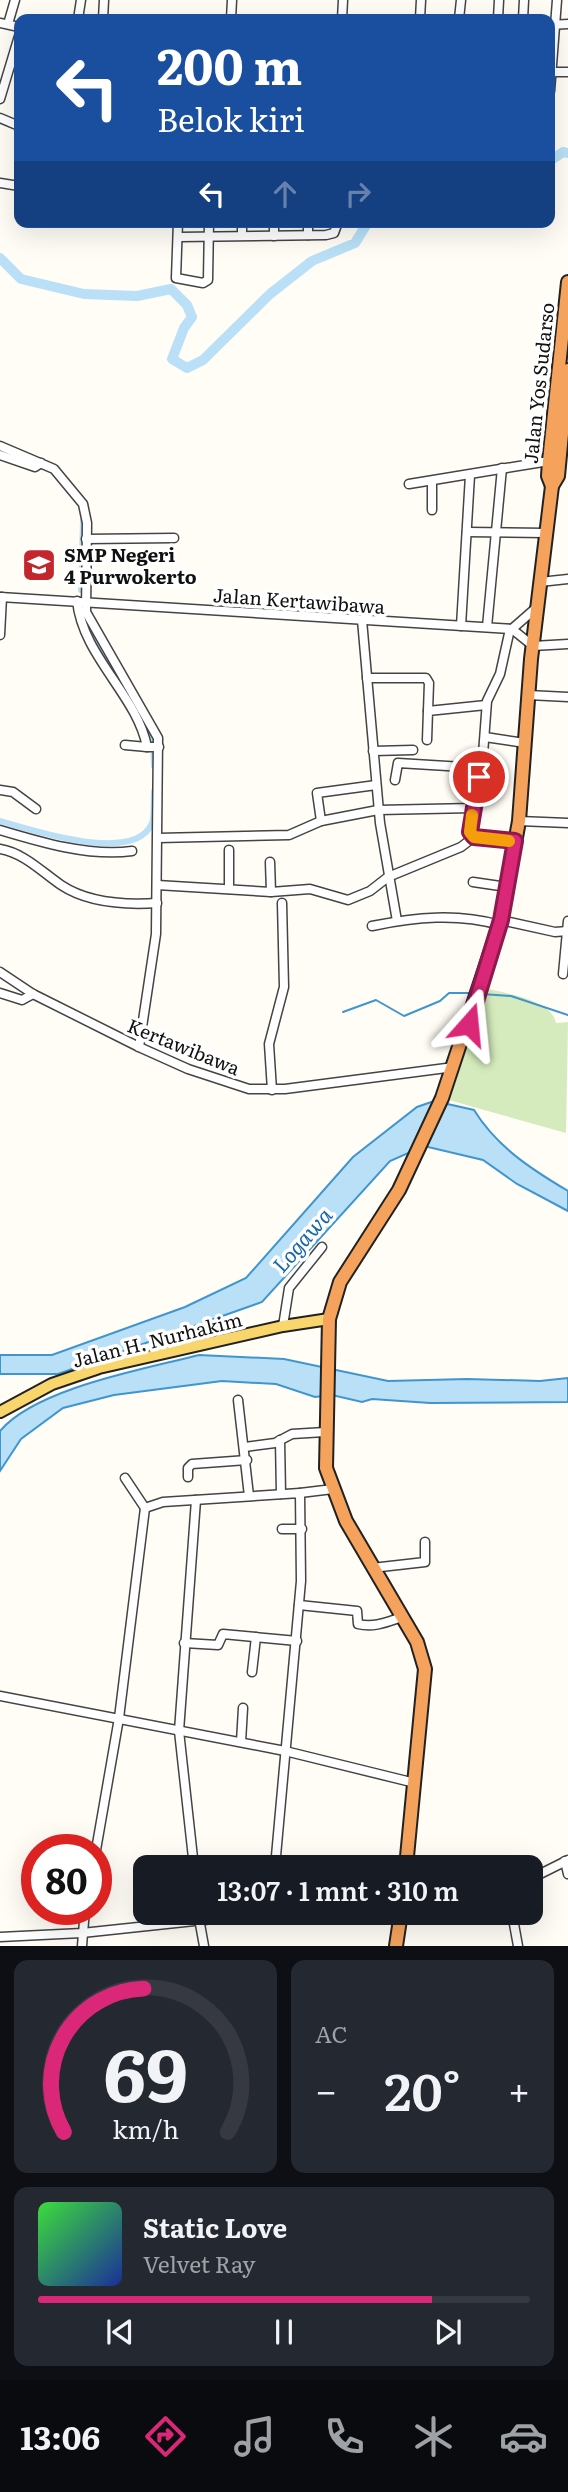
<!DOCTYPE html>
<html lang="id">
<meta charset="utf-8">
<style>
:root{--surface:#171b24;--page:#242831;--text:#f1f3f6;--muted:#9ea1a6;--line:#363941;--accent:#db2777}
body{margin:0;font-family:Literata,serif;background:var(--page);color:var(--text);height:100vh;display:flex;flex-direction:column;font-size:26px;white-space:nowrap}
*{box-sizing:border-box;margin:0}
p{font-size:23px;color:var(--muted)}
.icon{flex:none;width:38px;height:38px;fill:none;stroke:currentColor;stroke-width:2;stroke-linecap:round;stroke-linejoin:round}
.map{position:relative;height:1946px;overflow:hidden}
.details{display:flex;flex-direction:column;gap:14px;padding:14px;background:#0d0f14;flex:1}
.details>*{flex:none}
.hud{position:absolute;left:14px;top:14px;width:541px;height:214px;border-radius:14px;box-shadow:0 7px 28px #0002;background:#1a4fa0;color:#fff;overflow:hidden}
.speed{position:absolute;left:21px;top:1834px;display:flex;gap:14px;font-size:35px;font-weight:700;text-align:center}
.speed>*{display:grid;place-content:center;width:91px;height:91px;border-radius:50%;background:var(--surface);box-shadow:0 7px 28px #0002;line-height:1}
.speed .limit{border:10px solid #d22;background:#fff;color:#111}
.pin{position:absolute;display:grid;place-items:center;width:60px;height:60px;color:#fff;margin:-30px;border:4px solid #fff;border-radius:50%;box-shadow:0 2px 7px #0007}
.me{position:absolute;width:77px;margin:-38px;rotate:18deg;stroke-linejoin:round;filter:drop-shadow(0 0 5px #0008)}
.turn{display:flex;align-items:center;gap:24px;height:147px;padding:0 28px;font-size:32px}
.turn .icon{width:91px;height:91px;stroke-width:2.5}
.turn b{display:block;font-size:49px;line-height:60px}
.lanes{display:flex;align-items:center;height:66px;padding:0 28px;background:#0003;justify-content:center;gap:35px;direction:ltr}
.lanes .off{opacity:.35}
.big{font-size:52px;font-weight:600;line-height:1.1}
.details .widget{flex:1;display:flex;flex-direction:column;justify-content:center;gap:10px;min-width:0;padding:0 24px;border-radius:14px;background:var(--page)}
.details .dial{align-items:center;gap:0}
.dial svg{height:182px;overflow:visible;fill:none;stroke:var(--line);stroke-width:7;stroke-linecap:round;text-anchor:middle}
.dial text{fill:var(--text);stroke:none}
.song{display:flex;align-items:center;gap:21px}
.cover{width:84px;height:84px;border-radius:10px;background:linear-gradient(135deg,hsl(120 70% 55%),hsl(230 70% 35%))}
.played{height:7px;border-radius:4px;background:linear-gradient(90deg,var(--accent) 80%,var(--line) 80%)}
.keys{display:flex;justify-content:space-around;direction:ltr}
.heat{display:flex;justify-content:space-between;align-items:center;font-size:38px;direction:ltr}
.details .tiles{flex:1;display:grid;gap:14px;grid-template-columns:1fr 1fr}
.widget:last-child{grid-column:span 2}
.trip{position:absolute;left:133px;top:1855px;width:410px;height:70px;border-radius:14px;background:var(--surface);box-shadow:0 7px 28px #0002;font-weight:600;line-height:70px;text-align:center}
.tabs{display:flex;height:112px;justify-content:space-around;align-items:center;background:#090b0e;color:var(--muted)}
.tabs .icon{width:49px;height:49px}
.tabs .current{color:var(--accent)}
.tabs b{font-size:32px;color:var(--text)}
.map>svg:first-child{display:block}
.green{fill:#d5ebbd}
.water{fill:#b9e0f7;stroke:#3f96cf;stroke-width:2}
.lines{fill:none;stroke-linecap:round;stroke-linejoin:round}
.stream{stroke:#3f96cf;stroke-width:2}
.canal{stroke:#b9e0f7;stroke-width:6}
.river{stroke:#b9e0f7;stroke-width:10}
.minor-casing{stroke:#444;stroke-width:11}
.major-casing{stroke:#222;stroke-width:14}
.highway-casing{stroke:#222;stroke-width:16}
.minor{stroke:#fff;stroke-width:8}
.major{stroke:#f9d66b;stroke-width:10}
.highway{stroke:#f5a25d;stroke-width:12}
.route-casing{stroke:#8e194d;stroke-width:18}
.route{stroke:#db2777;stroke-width:12}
.slow{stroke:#f59e0b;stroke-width:12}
.labels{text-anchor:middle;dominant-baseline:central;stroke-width:7;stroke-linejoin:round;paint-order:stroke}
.street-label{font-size:19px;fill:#111;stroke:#fff}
.poi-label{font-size:19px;font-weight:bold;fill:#111;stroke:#fff;text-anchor:start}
.water-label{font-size:21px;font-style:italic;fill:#1768a6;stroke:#fff}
</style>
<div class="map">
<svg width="568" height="1946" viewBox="0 0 568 1946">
<rect width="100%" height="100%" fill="#fffdf5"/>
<path class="green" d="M482,987C504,994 551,998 556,1023L568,1022L566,1133L442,1098Z"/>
<g class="water">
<path d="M434,1101L474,1110C497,1147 531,1169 568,1191V1211L517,1184L483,1160L424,1146L390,1161L262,1302L58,1374H0V1355H52L185,1307L246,1278L353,1157L417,1107Z"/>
<path d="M199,1355L284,1359L388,1381L467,1379L540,1381L568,1378V1402L430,1403L372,1399L362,1402L332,1395L315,1397L276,1384L222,1381L114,1395L63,1408L21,1439L0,1471V1431C36,1388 145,1369 199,1355Z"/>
</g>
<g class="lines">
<g class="stream">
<path d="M482,994L511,996L568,1015"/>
<path d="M343,1012L376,1000L404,1016L440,1001L449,993H469"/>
</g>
<g class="canal">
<path d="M81,590L83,521"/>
<path d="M90,633L107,663"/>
<path d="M143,723L153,742L154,766"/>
<path d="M0,821C32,830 135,865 152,823C155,814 153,800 154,791"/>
</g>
<g class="river">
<path d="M550,161L563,152L568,153"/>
<path d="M0,258L21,279L84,294L137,296L171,289L187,305L192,317L184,328L172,359L187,368L203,360L270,294L312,261L355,243L368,222"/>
</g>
<g class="minor-casing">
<g id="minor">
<path d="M78,19L81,0"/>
<path d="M103,19L104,0"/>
<path d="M231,19L232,0"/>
<path d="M342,19L343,0"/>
<path d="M420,19L421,0"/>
<path d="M459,19L461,0"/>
<path d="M498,19L499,0"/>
<path d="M523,19L524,0"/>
<path d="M0,23L19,27"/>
<path d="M8,24L15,0"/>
<path d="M550,25L568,24"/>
<path d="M551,72H568"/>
<path d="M550,91L557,0"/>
<path d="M0,99L19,36"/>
<path d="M0,118L19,126"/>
<path d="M0,183L19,186"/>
<path d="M178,222L176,278L203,283L208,280L209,222"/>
<path d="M242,222V235"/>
<path d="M308,222V235"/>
<path d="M274,236V222"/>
<path d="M179,237L326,235L334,233L338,222"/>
<path d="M0,446L54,469L83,504L87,523L86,612L158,738L156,934L139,1047"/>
<path d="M0,455L35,467L41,463"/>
<path d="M432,481V510"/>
<path d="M409,484L549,461"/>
<path d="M467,532L546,533"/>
<path d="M86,539L174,538"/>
<path d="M540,582L568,579"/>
<path d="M0,597L512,629"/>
<path d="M77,601C83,657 137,695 147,747H159"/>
<path d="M362,620L380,823L397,921"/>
<path d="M461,626L470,475"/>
<path d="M487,627L502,468"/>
<path d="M512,629L533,646L568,644"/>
<path d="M512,629L536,608"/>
<path d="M0,635L2,597"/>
<path d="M367,678H426L429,683L428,711"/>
<path d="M528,695L568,697"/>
<path d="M485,737L525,743"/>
<path d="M427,740L428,711L486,705"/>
<path d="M125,745L147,747"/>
<path d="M373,751L413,750"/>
<path d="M395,780L398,763L480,768"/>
<path d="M0,790L13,792L36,809"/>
<path d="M321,821L317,793L376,785"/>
<path d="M519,821L568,823"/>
<path d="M0,830C40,842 90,857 132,851"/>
<path d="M474,837L470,828L483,754L487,701L500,674L510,629"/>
<path d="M158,838L289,835L321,821L378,810L473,808"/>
<path d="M0,849C24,853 42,872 61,885C88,903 126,905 157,903"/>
<path d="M229,850V889"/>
<path d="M270,862L271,892"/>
<path d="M473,882L507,887"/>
<path d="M157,885L271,892L310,889L348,900L370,891L388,877L461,847L474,837L515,841"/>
<path d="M501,920L555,932L568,931"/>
<path d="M372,926C416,917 457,913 500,925"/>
<path d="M0,972L33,994L139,1047L188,1069L249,1089H285L454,1067"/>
<path d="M563,974L568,921"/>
<path d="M0,993L22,1000L33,994"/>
<path d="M272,1090L269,1044L284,987L282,903"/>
<path d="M283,1326L289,1288L322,1247"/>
<path d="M238,1400L249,1496"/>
<path d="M280,1440L281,1494"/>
<path d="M245,1447L275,1443L292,1434L325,1432"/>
<path d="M188,1477V1468L192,1464L247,1460"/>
<path d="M125,1478L145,1508"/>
<path d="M300,1493L333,1489"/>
<path d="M282,1529H302"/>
<path d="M372,1568L425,1562V1542"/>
<path d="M299,1605L357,1611L358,1624C374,1628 387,1622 402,1617"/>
<path d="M184,1643L218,1645L223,1634L297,1641"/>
<path d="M252,1672L256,1637"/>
<path d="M0,1696L285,1751L415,1783"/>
<path d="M241,1742L243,1708"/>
<path d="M96,1850L119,1718L145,1508L163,1502L300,1493L301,1581L275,1867"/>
<path d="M565,1861L568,1874"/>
<path d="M194,1867L179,1731L196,1500"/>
<path d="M530,1879L568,1860"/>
<path d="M198,1913L204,1946"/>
<path d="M402,1913H453"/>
<path d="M512,1913L518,1946"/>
<path d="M0,1937L82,1933L270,1913"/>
<path d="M82,1946L85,1909"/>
</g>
</g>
<g class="major-casing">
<path id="major" d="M0,1412L52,1384L99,1368L283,1326L329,1319"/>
</g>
<g class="highway-casing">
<g id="highway">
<path d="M552,486L548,476L549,461L568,282"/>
<path d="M406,1867L425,1669L417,1642L346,1521L326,1468L329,1319L340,1282L399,1190L442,1098L501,920L519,821L531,659L552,486L558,476L568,370"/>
<path d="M396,1946L401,1913"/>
</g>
</g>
<use href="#minor" class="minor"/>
<use href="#major" class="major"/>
<use href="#highway" class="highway"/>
</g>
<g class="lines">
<g class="route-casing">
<path id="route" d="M469,1024L501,920L515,841L474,837L470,832L479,777"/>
</g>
<use href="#route" class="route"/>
<path class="slow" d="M472,815L470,832L474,837L509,841"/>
</g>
<defs>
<g id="school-square" transform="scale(1.75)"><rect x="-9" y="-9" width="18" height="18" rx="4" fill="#c4262e" stroke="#fff"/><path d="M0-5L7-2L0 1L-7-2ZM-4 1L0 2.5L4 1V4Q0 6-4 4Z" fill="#fff"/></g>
</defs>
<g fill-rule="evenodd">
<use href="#school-square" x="39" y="565"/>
</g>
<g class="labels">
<g class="street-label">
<text transform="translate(538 383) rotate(-84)">Jalan Yos Sudarso</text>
<text transform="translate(299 600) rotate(4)">Jalan Kertawibawa</text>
<text transform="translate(184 1046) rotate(22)">Kertawibawa</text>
<text transform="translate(157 1339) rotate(-14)">Jalan H. Nurhakim</text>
</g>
<g class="poi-label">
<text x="64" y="554">SMP Negeri<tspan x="64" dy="22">4 Purwokerto</tspan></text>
</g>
<g class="water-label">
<text transform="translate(301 1239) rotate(-49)">Logawa</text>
</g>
</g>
</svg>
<div class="speed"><div class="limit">80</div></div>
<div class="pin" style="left:479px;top:777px;background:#d93025"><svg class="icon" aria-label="arrive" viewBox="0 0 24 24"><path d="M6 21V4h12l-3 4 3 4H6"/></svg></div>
<svg class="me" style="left:469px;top:1024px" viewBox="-20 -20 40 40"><path d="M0-17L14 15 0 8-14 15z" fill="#db2777" stroke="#fff" stroke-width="4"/></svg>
<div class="trip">13:07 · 1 mnt · 310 m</div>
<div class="hud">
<div class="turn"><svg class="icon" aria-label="left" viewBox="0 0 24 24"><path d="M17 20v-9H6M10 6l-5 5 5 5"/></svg><div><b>200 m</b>Belok kiri</div></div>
<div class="lanes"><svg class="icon" aria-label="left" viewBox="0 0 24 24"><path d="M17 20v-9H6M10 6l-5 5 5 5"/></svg><svg class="icon off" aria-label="ahead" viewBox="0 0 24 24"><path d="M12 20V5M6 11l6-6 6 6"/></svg><svg class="icon off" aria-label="right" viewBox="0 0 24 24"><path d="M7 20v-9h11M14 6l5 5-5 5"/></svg></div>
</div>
</div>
<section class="details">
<div class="tiles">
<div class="widget dial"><svg viewBox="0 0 100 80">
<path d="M14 69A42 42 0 1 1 86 69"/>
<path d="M14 69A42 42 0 0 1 49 6" stroke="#db2777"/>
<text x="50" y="56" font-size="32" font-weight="700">69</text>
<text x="50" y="72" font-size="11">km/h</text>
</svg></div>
<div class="widget"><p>AC</p>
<div class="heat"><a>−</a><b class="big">20°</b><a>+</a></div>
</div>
<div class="widget">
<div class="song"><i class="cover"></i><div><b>Static Love</b><p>Velvet Ray</p></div></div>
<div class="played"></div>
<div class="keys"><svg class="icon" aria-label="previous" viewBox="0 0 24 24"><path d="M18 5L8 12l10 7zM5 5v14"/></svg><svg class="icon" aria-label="pause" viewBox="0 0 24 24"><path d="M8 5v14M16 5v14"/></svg><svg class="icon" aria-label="next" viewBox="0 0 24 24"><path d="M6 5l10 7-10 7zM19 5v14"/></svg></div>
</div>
</div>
</section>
<nav class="tabs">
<b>13:06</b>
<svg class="icon current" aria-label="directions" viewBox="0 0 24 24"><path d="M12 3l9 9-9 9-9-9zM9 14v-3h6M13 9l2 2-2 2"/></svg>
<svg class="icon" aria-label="music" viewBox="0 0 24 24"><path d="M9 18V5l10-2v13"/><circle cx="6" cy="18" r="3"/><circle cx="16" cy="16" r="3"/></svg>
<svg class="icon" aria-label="phone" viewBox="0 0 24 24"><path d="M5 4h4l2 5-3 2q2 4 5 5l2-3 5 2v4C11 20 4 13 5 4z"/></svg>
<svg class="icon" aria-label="climate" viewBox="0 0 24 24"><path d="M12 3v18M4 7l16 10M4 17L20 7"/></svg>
<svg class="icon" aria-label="car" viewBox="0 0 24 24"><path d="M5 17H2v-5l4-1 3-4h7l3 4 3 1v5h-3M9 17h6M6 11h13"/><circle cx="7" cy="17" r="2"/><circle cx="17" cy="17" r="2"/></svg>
</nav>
